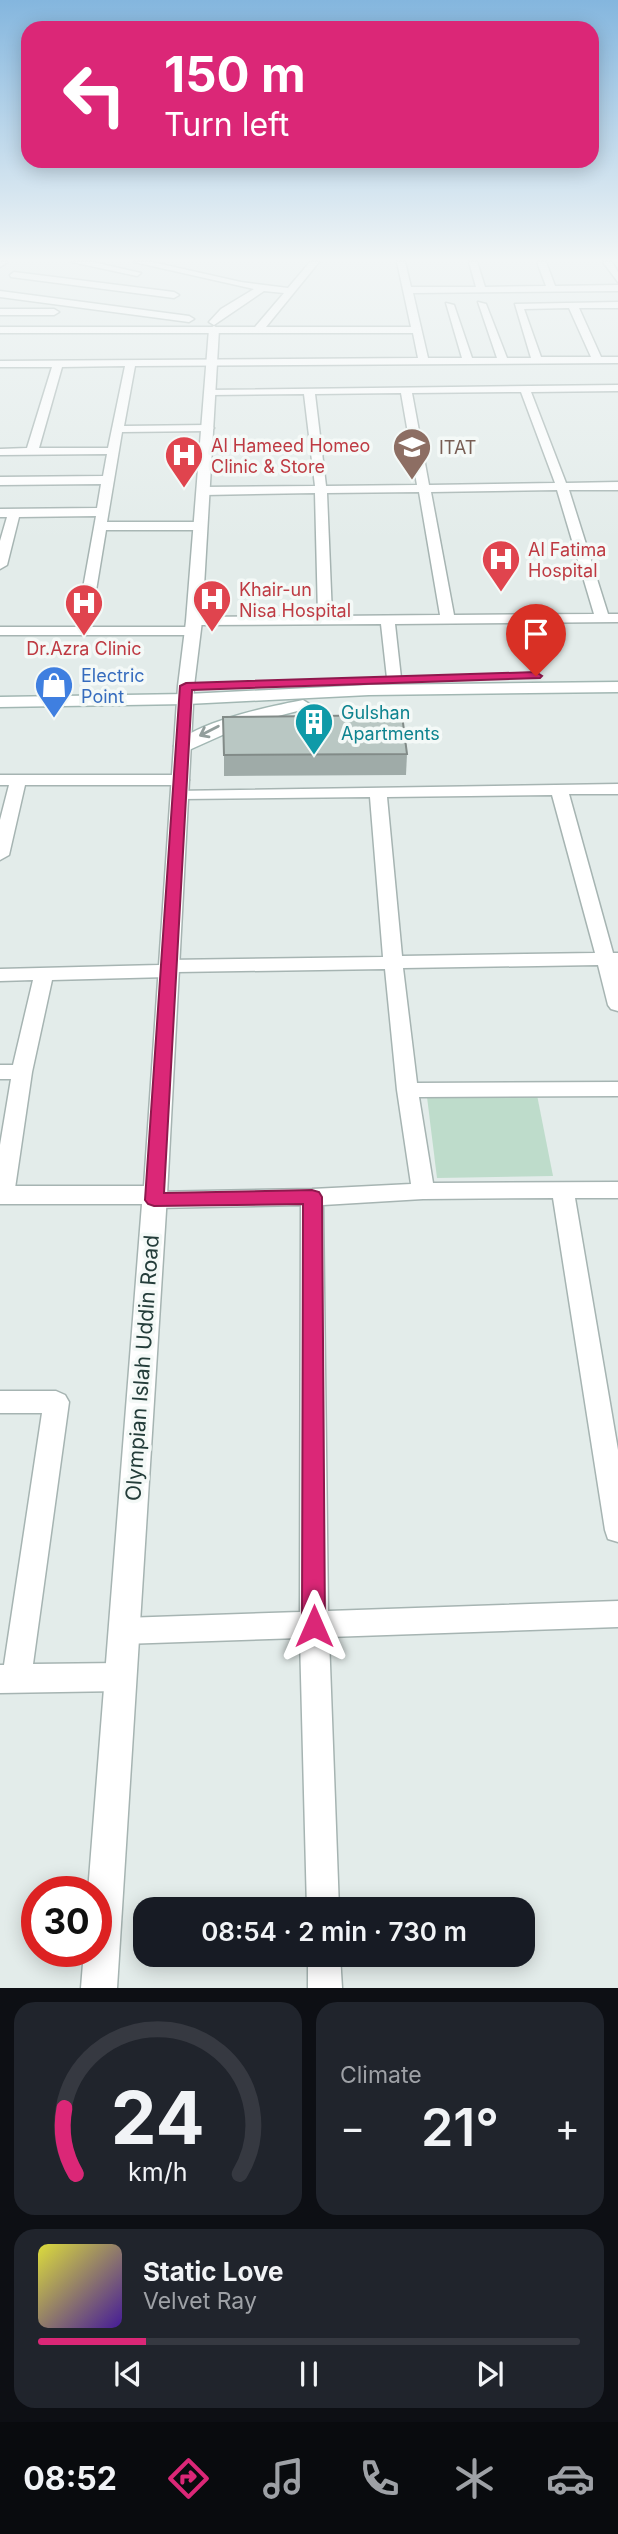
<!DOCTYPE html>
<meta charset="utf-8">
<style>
:root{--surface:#171b24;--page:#20242c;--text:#f1f3f6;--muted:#9ea1a6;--line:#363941;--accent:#db2777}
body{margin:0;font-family:Inter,sans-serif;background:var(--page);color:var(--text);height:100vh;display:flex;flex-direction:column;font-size:26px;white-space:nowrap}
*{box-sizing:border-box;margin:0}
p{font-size:23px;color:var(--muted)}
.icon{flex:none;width:38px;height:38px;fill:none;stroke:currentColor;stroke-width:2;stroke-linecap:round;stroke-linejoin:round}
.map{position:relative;height:1988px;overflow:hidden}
.side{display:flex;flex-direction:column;gap:14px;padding:14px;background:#0d0f14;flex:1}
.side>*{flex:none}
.banner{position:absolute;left:21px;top:21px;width:578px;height:147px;border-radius:21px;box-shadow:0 4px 18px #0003;background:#db2777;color:#fff;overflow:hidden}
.speed{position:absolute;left:21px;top:1876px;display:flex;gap:14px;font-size:35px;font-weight:700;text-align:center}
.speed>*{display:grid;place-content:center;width:91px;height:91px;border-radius:50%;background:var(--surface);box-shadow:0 4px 18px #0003;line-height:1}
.speed .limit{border:10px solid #d22;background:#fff;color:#111}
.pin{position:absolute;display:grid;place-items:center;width:60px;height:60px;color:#fff;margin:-72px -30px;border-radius:50% 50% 50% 0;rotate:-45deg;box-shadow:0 0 7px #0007}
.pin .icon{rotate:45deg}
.me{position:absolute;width:77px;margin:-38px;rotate:0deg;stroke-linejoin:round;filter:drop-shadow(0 0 5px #0008)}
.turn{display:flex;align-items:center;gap:24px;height:147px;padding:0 28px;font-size:32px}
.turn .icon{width:91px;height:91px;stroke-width:2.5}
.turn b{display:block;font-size:49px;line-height:60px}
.big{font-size:52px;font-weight:600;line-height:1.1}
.side .tile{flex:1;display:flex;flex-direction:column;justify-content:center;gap:10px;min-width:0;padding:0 24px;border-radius:21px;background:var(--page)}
.side .dial{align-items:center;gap:0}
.dial svg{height:182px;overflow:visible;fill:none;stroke:var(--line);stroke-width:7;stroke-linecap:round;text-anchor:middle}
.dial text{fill:var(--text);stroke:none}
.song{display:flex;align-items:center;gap:21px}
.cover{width:84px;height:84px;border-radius:10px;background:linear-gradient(135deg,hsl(60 70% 55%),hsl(260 70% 35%))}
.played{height:7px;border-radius:4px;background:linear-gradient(90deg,var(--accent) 20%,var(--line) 20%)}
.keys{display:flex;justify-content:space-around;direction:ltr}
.heat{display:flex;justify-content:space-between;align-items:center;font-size:38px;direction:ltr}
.side .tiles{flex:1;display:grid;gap:14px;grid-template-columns:1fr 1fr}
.tile:last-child{grid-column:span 2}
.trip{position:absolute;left:133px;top:1897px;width:402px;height:70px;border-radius:21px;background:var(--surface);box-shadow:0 4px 18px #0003;font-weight:600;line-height:70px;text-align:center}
.tab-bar{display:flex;height:112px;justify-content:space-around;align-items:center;background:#090b0e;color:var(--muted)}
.tab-bar .icon{width:49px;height:49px}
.tab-bar .active{color:var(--accent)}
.tab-bar b{font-size:32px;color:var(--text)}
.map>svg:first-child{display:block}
.green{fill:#bedccb}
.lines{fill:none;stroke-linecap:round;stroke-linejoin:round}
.minor-casing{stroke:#a6b4b2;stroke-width:3}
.tertiary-casing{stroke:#a6b4b2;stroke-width:3}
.secondary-casing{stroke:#a2b7b3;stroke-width:3}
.minor{fill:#fff;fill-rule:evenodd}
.tertiary{fill:#fff;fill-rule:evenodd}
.secondary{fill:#fff;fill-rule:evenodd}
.wall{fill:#9faba8}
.building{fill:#b9c7c3;stroke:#828b88;stroke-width:2}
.oneway{stroke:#929e9c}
.route{fill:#db2777;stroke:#8e194d;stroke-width:2}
.labels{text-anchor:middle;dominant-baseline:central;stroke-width:7;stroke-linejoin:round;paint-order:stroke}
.far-health-label{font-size:18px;fill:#be3a42;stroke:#f4f9f7;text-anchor:start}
.far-education-label{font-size:18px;fill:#785e54;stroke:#f4f9f7;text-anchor:start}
.far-shop-label{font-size:18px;fill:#366cbe;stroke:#f4f9f7;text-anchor:start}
.far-culture-label{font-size:18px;fill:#0d838f;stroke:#f4f9f7;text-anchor:start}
.street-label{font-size:21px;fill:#243d3a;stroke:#f4f9f7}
</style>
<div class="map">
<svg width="618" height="1988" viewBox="0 0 618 1988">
<rect width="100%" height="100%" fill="#e3ecea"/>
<path class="green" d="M537,1095L553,1176L437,1178L427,1097Z"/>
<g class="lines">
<g class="minor-casing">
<g id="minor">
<path d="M0,262H8L0,267Z"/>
<path d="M72,262H93L141,273L137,276Z"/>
<path d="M134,262H152L241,282L288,288L310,262H319L266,327H411L397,262H405L411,287H476L469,262H477L485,287L546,286L537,262H546L555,286L618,285V291L413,293L428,358H462L446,303L454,305L472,358H497L478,302L486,304L507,358H531L515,304L618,302V308H579L601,357H618V363L135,366L124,426L208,425L214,428L208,431L122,432L107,522H201L207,526L201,530H106L90,627H192L199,631L192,635H0V627H76L96,516L19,517L7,565L0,569V541L7,517H0V509L97,508L101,484L0,485V477L103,476L107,454L0,455V449L27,448L52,367H0V361L418,358L413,333H0V327H255L284,293L264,291L214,325L209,322L221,309L254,289ZM569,308L591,357H541L524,309ZM125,366L108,448H39L62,367Z"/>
<path d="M603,262H612L618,272V282Z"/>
<path d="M14,272L174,292L179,295L174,298L11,277L10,275Z"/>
<path d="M0,291L189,316L194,319L189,322L0,297Z"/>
<path d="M0,309H54L59,312L54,315H0Z"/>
<path d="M618,385V391L531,392L566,483L618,482V490H569L608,614H618V622L395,624L401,678L394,682L387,678L381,624L194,625L187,621L194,617L318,616L315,493L204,495L198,491L204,487L315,486L304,394L210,395L206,394V390ZM521,392L555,483L429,485L412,393ZM401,393L417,485L326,486L315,394ZM557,490L594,614L454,615L431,492ZM419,492L440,615L332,616L327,493Z"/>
<path d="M0,775H181L189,780L181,785H25L9,855L0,860V820L9,785H0Z"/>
<path d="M618,784V794H569L613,953H618V1011L611,1009L608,1005L598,965L403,968L417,1083L618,1082V1096L419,1097L433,1183L618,1182V1198H575L618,1450V1542L608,1539L605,1530L553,1198L423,1199L323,1205L328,1611L618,1601V1627L329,1637L339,1909H307L300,1638L123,1644L113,1641L109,1631L113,1621L123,1618L300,1612L301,1205L154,1208L146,1206L143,1200L146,1194L154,1192L312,1189L411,1184L397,1090L385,969L177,972L168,977L52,980L32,1072L14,1195L11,1201L0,1202V1145L11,1079H0V1065H13L33,980L0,981V969L159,965L168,960L383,957L370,797L180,799L174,797L172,794L174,791ZM552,795L595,953L402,956L387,797Z"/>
<path d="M0,1391H56L65,1395L69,1402L33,1664L121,1663L131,1667L136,1677L131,1687L121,1691L0,1693V1665H4L42,1413H0Z"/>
<path d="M308,1955H340L342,1988H308Z"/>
</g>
</g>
<g class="tertiary-casing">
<path id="tertiary" d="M214,326L219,329L202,621L194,686L167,1195L117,1988H81L84,1951H96V1892H88L142,1204H0V1186H144L178,686L186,621L209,329Z"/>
</g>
<g class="secondary-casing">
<g id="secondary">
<path d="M618,682V692L369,695L187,704L0,707V697L187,694L369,685Z"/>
<path d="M303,700L311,705L309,708L247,724L189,750H177L174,746C194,722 272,706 303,700Z"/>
</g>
</g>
<use href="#minor" class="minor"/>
<use href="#tertiary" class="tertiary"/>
<use href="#secondary" class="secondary"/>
</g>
<path class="wall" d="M407,754L406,775L224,776V755Z"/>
<path class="building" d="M402,715L407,754L224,755L223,717Z"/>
<defs><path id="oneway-shaft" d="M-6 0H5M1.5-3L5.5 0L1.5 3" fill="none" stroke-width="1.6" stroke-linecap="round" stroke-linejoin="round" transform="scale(1.75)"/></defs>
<use class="oneway" href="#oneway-shaft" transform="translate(209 731) rotate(153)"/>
<linearGradient id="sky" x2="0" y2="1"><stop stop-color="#84b6de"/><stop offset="0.48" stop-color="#f2f6f6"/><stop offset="1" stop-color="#f2f6f6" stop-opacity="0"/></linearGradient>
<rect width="618" height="541" fill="url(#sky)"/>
<path class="route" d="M536,672L542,676L540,678L192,690L164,1193L312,1190L319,1192L322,1197L325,1626L322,1634L314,1638L305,1634L302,1626L303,1204L154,1206L148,1204L145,1200L180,686L186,683Z"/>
<defs>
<g id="university-pin" transform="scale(2.0125)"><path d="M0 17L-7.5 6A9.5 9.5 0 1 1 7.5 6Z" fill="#8d6e63" stroke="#f4f9f7"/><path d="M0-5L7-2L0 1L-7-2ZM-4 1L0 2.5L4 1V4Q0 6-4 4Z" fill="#fff"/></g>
<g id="hospital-pin" transform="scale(2.0125)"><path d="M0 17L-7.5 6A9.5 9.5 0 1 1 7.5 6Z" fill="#e0444e" stroke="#f4f9f7"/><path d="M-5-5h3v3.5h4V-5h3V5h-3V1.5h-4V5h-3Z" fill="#fff"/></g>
<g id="shop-pin" transform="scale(2.0125)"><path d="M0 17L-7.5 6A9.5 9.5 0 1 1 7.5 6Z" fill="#3f7fe0" stroke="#f4f9f7"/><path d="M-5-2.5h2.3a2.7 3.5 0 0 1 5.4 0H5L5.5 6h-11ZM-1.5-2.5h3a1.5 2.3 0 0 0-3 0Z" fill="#fff"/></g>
<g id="building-pin" transform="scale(2.0125)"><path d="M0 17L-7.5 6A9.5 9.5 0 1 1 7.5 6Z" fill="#0f9aa8" stroke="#f4f9f7"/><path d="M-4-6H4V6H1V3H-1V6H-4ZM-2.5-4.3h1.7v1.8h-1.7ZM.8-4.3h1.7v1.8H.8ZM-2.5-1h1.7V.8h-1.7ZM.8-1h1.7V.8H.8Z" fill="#fff"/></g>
</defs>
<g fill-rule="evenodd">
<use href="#university-pin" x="412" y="447"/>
<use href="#hospital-pin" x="184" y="455"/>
<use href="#hospital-pin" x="501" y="559"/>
<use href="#hospital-pin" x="212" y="599"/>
<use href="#hospital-pin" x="84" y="603"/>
<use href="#shop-pin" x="54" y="685"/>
<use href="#building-pin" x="314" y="722"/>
</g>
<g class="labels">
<g class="far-health-label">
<text x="211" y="445">Al Hameed Homeo<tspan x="211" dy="21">Clinic &amp; Store</tspan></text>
<text x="528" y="549">Al Fatima<tspan x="528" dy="21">Hospital</tspan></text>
<text x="239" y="589">Khair-un<tspan x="239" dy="21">Nisa Hospital</tspan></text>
<text x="84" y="648" text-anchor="middle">Dr.Azra Clinic</text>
</g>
<g class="far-education-label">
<text x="439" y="447">ITAT</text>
</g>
<g class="far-shop-label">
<text x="81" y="675">Electric<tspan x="81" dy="21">Point</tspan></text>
</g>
<g class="far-culture-label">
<text x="341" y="712">Gulshan<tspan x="341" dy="21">Apartments</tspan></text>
</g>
<g class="street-label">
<text transform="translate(142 1368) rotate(-86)">Olympian Islah Uddin Road</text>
</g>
</g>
</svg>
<div class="speed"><div class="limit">30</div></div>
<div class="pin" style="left:536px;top:676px;background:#d93025"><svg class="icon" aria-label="arrive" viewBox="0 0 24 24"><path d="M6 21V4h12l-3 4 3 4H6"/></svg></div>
<svg class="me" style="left:314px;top:1626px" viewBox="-20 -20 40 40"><path d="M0-17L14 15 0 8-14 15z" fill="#db2777" stroke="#fff" stroke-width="4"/></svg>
<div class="trip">08:54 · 2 min · 730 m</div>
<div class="banner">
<div class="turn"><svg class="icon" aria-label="left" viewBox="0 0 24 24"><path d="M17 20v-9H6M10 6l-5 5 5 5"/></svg><div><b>150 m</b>Turn left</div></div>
</div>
</div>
<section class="side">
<div class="tiles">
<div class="tile dial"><svg viewBox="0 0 100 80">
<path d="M14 69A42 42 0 1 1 86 69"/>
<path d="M14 69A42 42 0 0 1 9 40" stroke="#db2777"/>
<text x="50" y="56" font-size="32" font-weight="700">24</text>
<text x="50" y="72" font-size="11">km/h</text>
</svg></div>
<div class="tile"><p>Climate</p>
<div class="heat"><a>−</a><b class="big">21°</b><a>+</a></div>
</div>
<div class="tile">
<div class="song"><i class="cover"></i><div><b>Static Love</b><p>Velvet Ray</p></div></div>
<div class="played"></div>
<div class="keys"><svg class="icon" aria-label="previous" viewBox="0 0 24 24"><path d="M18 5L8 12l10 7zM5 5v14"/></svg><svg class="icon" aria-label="pause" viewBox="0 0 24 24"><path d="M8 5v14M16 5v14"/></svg><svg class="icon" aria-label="next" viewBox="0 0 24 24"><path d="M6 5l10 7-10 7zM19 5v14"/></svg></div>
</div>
</div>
</section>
<nav class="tab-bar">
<b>08:52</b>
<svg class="icon active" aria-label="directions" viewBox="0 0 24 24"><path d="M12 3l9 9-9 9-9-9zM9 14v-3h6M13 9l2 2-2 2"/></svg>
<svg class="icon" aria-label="music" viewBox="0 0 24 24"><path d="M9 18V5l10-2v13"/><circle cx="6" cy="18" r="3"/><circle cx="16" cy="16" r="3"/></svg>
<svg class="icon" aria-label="phone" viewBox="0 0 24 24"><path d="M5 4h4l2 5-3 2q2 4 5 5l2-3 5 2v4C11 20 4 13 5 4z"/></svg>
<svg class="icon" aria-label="climate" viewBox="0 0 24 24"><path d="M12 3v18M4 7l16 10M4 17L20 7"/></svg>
<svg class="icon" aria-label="car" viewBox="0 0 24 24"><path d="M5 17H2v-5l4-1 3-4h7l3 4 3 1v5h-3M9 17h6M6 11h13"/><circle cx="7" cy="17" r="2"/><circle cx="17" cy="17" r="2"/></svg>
</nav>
